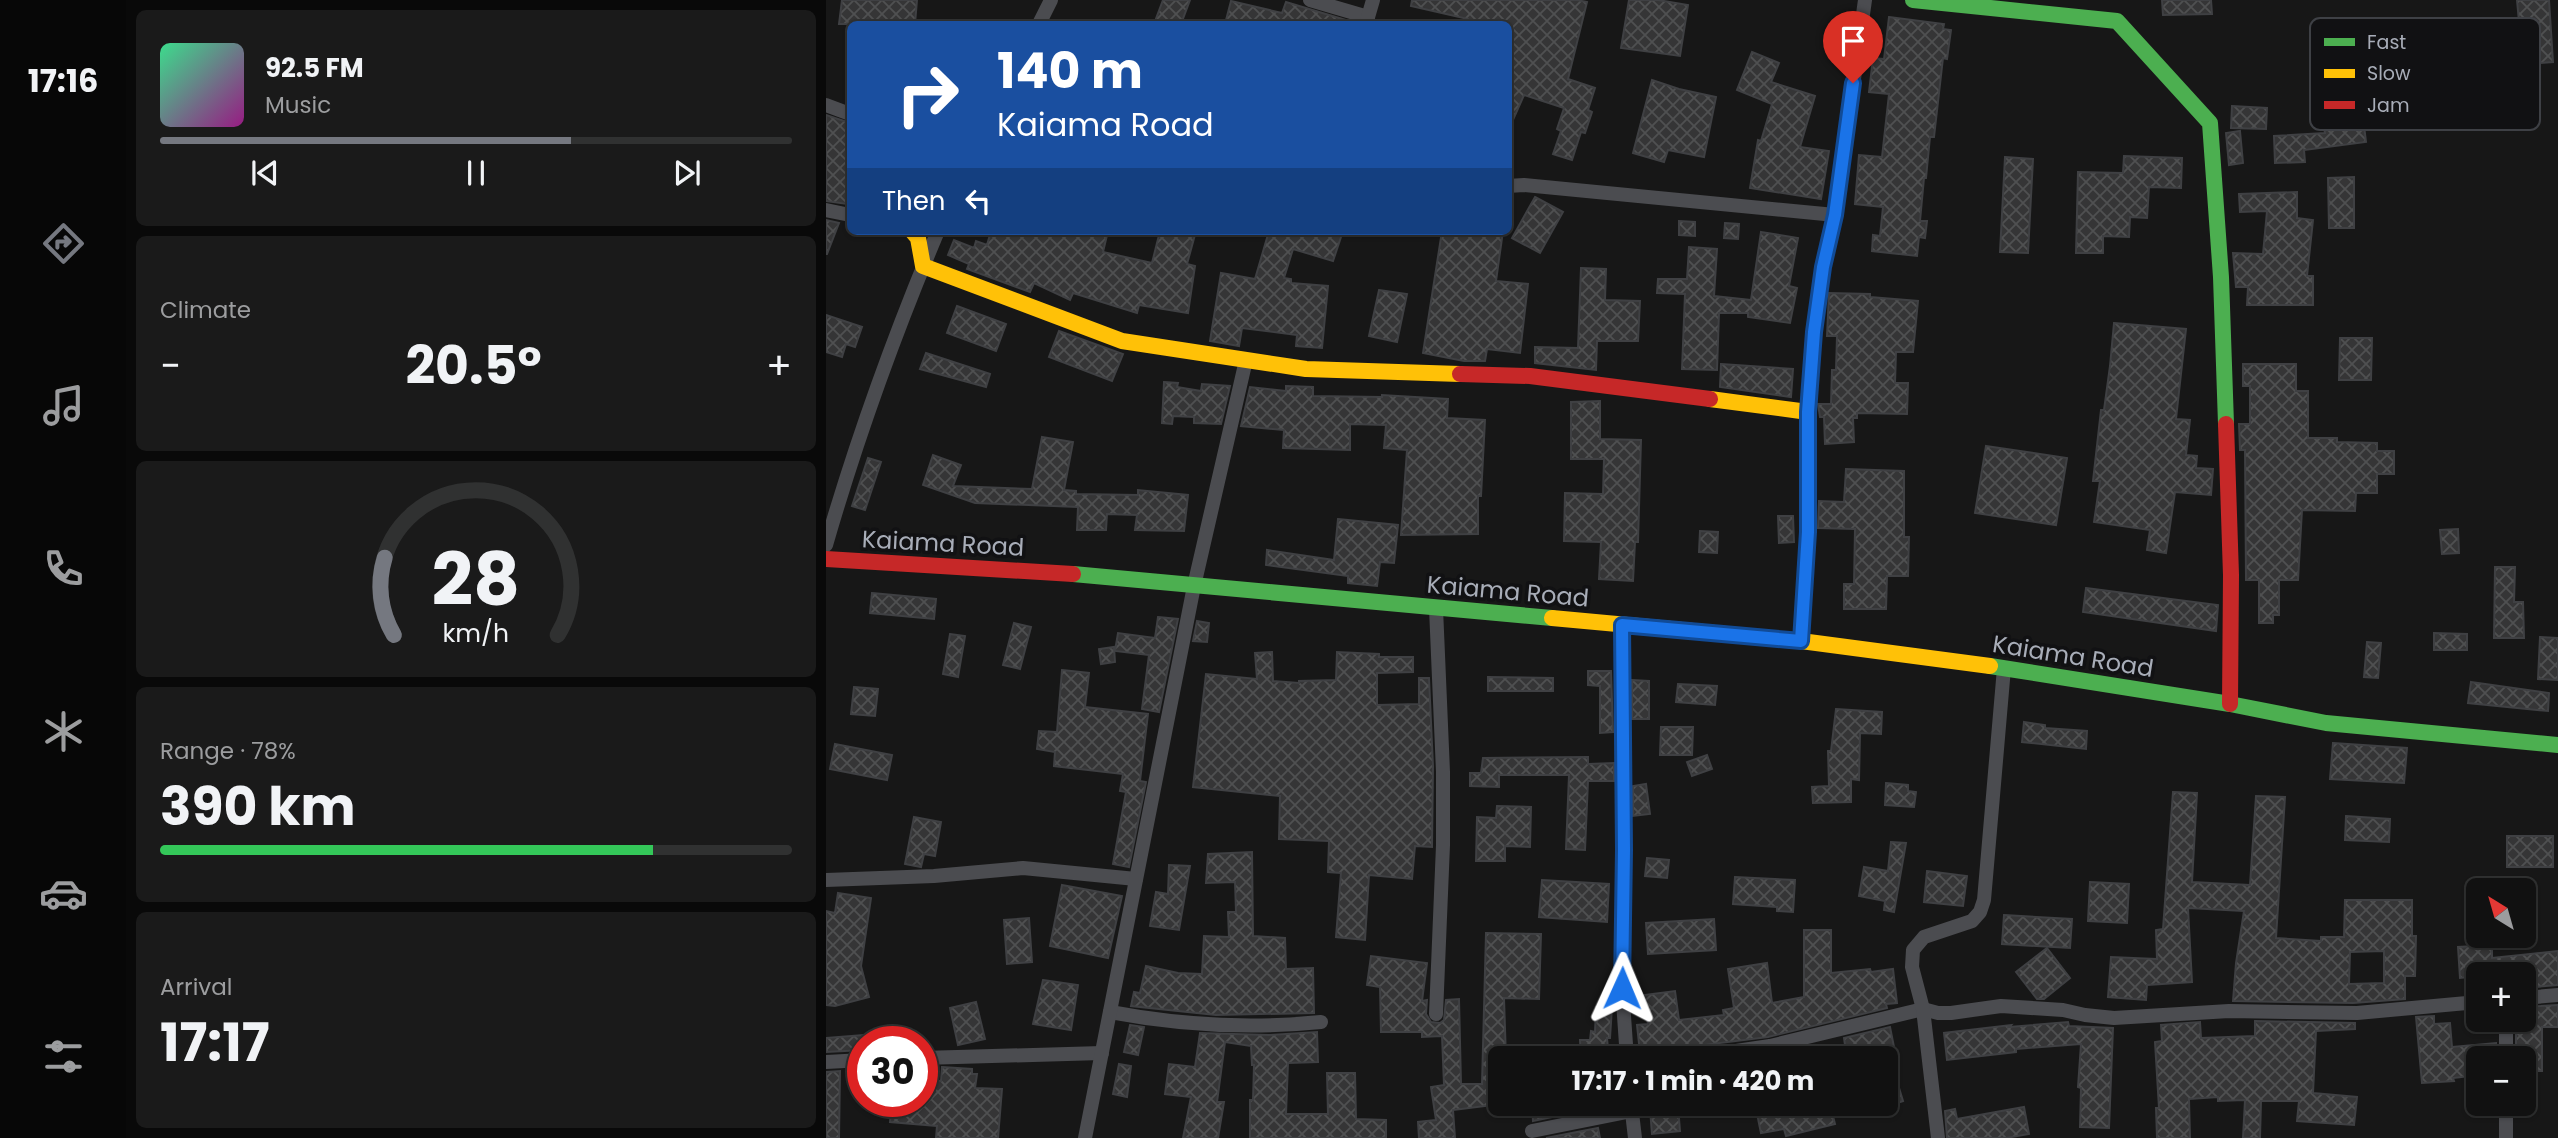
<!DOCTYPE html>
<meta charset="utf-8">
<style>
:root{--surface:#111;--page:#1a1a1a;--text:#f1f3f6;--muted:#9c9d9f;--line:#303131;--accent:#757880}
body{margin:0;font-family:Poppins,sans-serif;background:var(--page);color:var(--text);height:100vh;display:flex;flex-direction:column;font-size:26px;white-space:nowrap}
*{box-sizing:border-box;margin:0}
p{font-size:23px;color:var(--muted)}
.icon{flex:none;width:38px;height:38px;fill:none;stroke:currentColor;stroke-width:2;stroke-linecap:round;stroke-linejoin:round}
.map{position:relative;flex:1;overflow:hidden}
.details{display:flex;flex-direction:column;gap:10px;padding:10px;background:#090909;width:700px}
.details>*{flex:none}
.top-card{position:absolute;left:21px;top:21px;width:665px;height:214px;border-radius:10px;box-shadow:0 2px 5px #0004,0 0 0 2px var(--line);background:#1a4fa0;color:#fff;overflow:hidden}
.needle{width:46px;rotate:323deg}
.controls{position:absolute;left:1640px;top:878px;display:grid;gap:14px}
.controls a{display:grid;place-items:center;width:70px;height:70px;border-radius:10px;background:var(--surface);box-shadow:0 2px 5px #0004,0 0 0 2px var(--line);font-size:35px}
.speed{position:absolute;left:21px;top:1026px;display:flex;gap:14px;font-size:35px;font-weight:700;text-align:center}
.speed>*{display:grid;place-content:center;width:91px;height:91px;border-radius:50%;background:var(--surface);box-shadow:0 2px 5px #0004,0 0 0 2px var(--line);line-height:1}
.speed .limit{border:10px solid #d22;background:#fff;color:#111}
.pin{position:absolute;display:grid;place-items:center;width:60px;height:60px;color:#fff;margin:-72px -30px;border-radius:50% 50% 50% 0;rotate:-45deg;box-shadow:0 0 7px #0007}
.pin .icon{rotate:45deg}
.me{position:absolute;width:77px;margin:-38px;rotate:1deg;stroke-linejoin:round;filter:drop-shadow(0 0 5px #0008)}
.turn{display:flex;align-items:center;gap:24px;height:147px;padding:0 35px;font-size:32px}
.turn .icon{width:91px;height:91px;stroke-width:2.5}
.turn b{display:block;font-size:49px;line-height:60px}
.then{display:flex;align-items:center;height:66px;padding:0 35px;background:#0003;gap:14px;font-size:26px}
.big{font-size:52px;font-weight:700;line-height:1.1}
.details .card{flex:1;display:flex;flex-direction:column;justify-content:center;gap:10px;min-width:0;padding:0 24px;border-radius:10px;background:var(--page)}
.details .dial{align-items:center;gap:0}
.dial svg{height:182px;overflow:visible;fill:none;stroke:var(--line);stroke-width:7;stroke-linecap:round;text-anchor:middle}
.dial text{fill:var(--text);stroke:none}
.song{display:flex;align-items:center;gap:21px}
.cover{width:84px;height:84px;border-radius:10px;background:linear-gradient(135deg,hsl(150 70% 55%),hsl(310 70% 35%))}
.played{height:7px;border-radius:4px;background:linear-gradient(90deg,var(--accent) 65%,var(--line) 65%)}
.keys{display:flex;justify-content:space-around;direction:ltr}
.heat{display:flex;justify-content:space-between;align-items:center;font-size:38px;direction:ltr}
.charge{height:10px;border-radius:5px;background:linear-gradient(90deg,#34c759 78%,var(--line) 0)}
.trip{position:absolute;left:662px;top:1046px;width:410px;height:70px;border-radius:10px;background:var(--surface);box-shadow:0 2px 5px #0004,0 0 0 2px var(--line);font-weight:700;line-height:70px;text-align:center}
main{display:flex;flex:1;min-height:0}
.dock{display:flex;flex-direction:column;width:126px;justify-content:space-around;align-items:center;background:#070707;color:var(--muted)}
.dock .icon{width:49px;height:49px}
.dock .current{color:var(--accent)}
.dock b{font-size:32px;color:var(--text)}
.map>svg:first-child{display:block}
.building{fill:url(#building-cross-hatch);stroke:#3f4043;stroke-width:2;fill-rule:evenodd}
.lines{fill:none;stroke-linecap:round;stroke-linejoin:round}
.street{stroke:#4b4c50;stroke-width:14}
.fast{stroke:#4caf50;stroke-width:16}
.slow{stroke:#ffc107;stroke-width:16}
.jam{stroke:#c62828;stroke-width:16}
.route-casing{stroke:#114b97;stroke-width:18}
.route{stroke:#1a73e8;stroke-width:12}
.labels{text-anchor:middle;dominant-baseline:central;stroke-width:7;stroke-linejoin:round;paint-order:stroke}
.street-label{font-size:24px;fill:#a8adb8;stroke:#111113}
.key{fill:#111113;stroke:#3e4045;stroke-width:2}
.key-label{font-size:19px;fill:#a8adb8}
</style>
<main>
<nav class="dock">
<b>17:16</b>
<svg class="icon current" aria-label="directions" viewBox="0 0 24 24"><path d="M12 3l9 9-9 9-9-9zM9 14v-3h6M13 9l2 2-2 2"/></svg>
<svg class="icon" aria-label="music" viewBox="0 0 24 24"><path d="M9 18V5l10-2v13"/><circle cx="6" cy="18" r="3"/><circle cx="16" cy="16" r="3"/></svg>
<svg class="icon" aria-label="phone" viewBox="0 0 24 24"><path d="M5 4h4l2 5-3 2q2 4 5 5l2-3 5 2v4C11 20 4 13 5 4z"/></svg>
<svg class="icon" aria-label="climate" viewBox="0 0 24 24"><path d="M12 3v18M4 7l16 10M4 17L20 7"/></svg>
<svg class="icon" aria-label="car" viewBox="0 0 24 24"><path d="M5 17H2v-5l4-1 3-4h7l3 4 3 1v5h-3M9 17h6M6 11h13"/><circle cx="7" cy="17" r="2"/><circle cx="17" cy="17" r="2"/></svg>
<svg class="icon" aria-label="filters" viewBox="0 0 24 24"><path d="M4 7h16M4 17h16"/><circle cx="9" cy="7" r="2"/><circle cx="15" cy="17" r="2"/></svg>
</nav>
<section class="details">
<div class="card">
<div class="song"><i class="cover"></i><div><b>92.5 FM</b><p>Music</p></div></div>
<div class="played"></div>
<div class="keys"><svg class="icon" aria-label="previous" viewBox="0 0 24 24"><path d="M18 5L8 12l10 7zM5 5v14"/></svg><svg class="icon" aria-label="pause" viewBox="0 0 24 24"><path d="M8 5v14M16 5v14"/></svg><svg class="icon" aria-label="next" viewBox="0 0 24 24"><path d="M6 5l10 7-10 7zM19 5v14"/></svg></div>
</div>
<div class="card"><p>Climate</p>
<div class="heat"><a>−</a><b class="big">20.5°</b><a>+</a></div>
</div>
<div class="card dial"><svg viewBox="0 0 100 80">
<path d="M14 69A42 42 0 1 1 86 69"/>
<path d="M14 69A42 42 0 0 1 10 35" stroke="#757880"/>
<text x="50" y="56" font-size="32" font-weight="700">28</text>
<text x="50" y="72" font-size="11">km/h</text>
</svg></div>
<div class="card"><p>Range · 78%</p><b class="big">390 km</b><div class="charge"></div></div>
<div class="card"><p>Arrival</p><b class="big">17:17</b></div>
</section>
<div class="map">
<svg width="1732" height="1138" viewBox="0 0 1732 1138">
<defs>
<pattern id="building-cross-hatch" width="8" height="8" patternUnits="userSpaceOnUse" patternTransform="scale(1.75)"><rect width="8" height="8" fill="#353536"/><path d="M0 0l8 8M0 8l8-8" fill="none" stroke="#4f5051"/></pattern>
</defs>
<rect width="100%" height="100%" fill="#171717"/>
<g class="building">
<path d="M16,0H91L89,24H13Z"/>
<path d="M337,0H364L355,24H328Z"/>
<path d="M586,0H751L761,2L742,79L769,88L762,110L766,112L759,133L755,132L746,160L727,154L735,131L731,129L738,108L698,95L682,131V24H641L642,19L585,6Z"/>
<path d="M803,0H832L862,5L854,56L795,48Z"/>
<path d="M1336,0H1385L1386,14L1337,15Z"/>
<path d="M1691,0H1723L1727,62L1714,63L1710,21L1693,22Z"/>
<path d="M405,1L456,13L460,2L523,21L522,24H399Z"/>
<path d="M1063,17L1118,24L1117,29L1125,30L1121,59L1117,58L1108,137H1104L1100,178H1098L1094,221H1101L1099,238L1093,237L1091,256L1046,251L1047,235L1054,236L1057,207L1029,204L1033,155L1056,157L1063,94L1043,92L1047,58L1058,59Z"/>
<path d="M926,52L953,63L945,82L989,96L974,147L1003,151L995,199L924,188L932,140L935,141L946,104L911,90Z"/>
<path d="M826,80L853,89L890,97L878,157L842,150L838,162L807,153Z"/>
<path d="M1406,106L1441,108L1440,129L1405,128Z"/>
<path d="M0,115L24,123V194L21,204L0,201Z"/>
<path d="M1537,117L1540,142L1478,150L1479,162L1449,163L1448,136L1499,133L1497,122Z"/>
<path d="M1414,131L1417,163L1403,165L1400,133Z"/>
<path d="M1298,156L1356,158L1355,188L1323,187L1321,218L1304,217L1303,237L1277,236V253H1250L1252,172L1297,173Z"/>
<path d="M1179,157L1207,159L1202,253L1174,252Z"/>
<path d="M1528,177V228H1503L1502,178Z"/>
<path d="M1471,192V218L1487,220L1481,276H1487V305H1421L1422,287H1410L1407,253L1437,254L1441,211L1414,212L1413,194Z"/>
<path d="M709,197L737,212L714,253L686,238Z"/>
<path d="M0,220L13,223L1,254H0Z"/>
<path d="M853,221L869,222V236L853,235Z"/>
<path d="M899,223L913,224L912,239L898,238Z"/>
<path d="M165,231H282L277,252L326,263L334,231H370L361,264L369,266L362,313L313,305L311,313L247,293L244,300L208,283L204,292L141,269L143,264L122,255L128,240L148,248L150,241L161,245Z"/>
<path d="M443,231H517L507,261L467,249L458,278L465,279V283L502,286L496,348L470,346L471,335L416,328L413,346L384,341L395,273L429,279Z"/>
<path d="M616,231H677L670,281L702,284L694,353L661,349L659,361H638L597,353Z"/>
<path d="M935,232L972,238L963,286L971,288L964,323L922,317V313H893L891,370L856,369L859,294L831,293L832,279H861L863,247L891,249L888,296L925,300Z"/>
<path d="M755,268L780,269L779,300L814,301L812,341H771L770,370L709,363V347L752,348Z"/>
<path d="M553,290L581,294L571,342L543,336Z"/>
<path d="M1003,293L1044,294V297L1092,301L1087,352H1070L1069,383H1082L1081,414L1031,413V418H1027L1028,442L999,444L998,417H994L992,404H1005L1006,370H1010L1011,336H1001Z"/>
<path d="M131,306L180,324L170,351L121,333Z"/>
<path d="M0,315L36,327L29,347L20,344L16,357L0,352Z"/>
<path d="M1288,323L1360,329L1350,419L1364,420L1360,455L1371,456L1370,468L1387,469L1385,495L1349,492L1340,553L1321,550L1324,530L1268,522L1274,481H1267L1275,410H1278L1284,366Z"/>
<path d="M233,331L297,354L286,381L223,357Z"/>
<path d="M1514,338H1546L1545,380H1513Z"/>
<path d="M100,353L164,374L160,387L94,369Z"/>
<path d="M895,364L967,369L965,397L894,387Z"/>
<path d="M1417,364H1470V391H1482V438H1511V442L1551,443V451H1568V474H1551V493H1530L1529,511L1476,510L1472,580H1453V615H1447V623H1433V580H1420L1419,450H1414L1413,424H1424V386H1417Z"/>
<path d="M338,382L352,383L351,387L375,391L376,384L404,386L395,424L368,423V417L347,416L346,424L336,423Z"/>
<path d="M460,386L487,387V396L556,397V395L622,399L621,418L659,420L655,496H652V534L575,535L581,450L558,448L560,425L524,424V450L457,448L458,430L415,426L424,387L460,391Z"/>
<path d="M774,401V439L815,440L812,542H809L807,581L773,579L775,542L738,541L739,493L777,494L778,459H745V402Z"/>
<path d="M216,437L247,442L238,490L250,491V494L312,495V490L362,495L358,531L309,530L311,515L281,514L280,530H251L252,507L149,503L97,485L107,455L135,465L127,486L206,489Z"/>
<path d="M1160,446L1241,458L1230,525L1149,513Z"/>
<path d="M42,458L55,462L39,510L26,506Z"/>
<path d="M1020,469L1078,471V537H1083L1082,576H1061L1060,609H1018V584H1028L1029,529L992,528L993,501L1018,502Z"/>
<path d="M952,516H967L968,542L953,543Z"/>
<path d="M512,519L572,525L568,563L554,562L551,586L522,583V576L440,565L441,550L508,560Z"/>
<path d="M1632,529L1633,553L1616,554L1614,530Z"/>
<path d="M874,531L892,532L891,553L873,552Z"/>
<path d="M1669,567H1689L1688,602H1697L1698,638H1668Z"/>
<path d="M1260,588L1392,605L1390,631L1257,612Z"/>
<path d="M46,593L110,599L108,619L44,613Z"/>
<path d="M332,617L352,619L333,712L316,709L323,655L289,651L292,633L329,638Z"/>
<path d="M371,621L383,623L381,642L367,641Z"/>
<path d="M188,623L205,627L194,669L177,665Z"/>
<path d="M1608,633L1641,634V650H1608Z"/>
<path d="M124,634L139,636L132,677L117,674Z"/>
<path d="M1714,637L1732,638V680L1712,679Z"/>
<path d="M1541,642L1555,643L1552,678L1538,677Z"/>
<path d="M288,647L289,662L275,664L273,649Z"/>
<path d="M446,652L447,681L473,683V681L510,680L511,652L553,654V657H587V672L551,673V705L593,704V678H603L607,766L606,847L589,846L586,879L543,875L539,940L510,937L515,873L502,872L503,841L453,839L454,796L367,787L380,674L431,679L429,653Z"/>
<path d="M236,670L263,673L259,707L322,714L314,781L320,782L303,867L287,864L300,792L294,791L297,774L228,766L229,752L211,749L213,731L231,732Z"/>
<path d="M762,671H785L787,732L774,733V686L762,685Z"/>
<path d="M662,677L727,678V691H662Z"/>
<path d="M806,680L823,681V719H806Z"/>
<path d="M1645,682L1723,693L1722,711L1642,703Z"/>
<path d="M852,684L891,686L889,705L850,702Z"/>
<path d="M28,687L52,689L49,716L25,714Z"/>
<path d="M1010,709L1056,712L1055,734L1034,733L1033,780L1025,779V802L987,803L986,787L1003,786L1002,751H1005Z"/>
<path d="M1198,722L1219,725V728L1261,731L1260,749L1196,742Z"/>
<path d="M835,727H867L866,755H834Z"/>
<path d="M1507,743L1581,748L1578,783L1504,779Z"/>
<path d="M9,744L66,755L61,780L4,769Z"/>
<path d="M881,755L886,769L866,776L861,762Z"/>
<path d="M762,757V764L788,763V781H762L759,850L740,849L743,775H673V787L644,786V773H655L657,758Z"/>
<path d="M1060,783L1082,785V791L1090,792L1088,807L1059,805Z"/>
<path d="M820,784L824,814L807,816V786Z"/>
<path d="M1347,792L1371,793L1366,882L1424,885L1430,796L1459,797L1450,938L1495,941V937H1518L1519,900H1586V936H1590L1589,976H1579V999L1527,1003L1407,1001L1410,963L1418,911L1362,908L1366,982L1321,985L1320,1000L1282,997L1285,957L1331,959L1330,930L1337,929ZM1558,951V983L1523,984L1524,952Z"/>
<path d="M671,806L705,807L704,847L679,846V861H650L651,817L670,818Z"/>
<path d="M1520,816L1564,819L1563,842L1519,840Z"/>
<path d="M88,817L115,822L109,856L98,854L95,867L79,864Z"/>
<rect x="1681" y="836" width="46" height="31"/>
<path d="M1065,842L1080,843L1068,912L1058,910L1059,901L1033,896L1038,867L1062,871Z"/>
<path d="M426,852L427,936L459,938L460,969L487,968L488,1013L390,1015L305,1006L308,992L314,993L320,966L352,973L376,974L378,936L403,937L402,912H410L409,882L380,883L382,854Z"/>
<path d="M821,858L843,860L841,878L819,876Z"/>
<path d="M343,865L364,866L353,930L324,926L330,892L342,894Z"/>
<path d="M1101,871L1141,876L1137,906L1098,902Z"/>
<path d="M909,877L969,880L967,912L951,911V907L907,904Z"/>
<path d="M716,880L783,884L781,922L713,917Z"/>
<path d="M1264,882L1303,884L1301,923L1262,921Z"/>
<path d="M236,885L296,896L282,958L224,946Z"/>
<path d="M12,893L45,898L35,966L43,997L9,1006L0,1005V911L9,913Z"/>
<path d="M1178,915L1246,919L1244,948L1176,944Z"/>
<path d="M203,918L206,962L181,964L178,920Z"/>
<path d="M888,919L890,950L822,954L820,923Z"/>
<path d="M978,930H1005V973L1044,969L1045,972L1067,969L1071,1003L1060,1004L1061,1008L942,1037L814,1053L811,1025L822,1024L818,995L849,991L853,1020L898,1015L897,1010L908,1008L902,969L941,963L946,1003L978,997Z"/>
<path d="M660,933L715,934L713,999L678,998L680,1059H674V1104L627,1110L629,1138H593L592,1122L610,1120L605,1087L618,1085L616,1036L596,1037V1032H555L554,987L541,985L545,956L601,963L596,1001L601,1000L600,1014L605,1022L614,1023L618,1020L620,1000L633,999L635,1084H656Z"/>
<path d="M1666,945V958L1732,951V985L1698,988V975L1683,973L1634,978L1632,947Z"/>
<path d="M1221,948L1244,978L1218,999H1211L1190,972Z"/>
<path d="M217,980L252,985L245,1030L207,1024Z"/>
<path d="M150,1002L159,1039L132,1045L124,1008Z"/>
<path d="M1732,1005V1027H1716V1071H1698V1059H1690V1020H1698V1007Z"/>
<path d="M770,1007H786L784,1038H781L783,1059H755L754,1040H764L765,1031L769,1032Z"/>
<path d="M1608,1016V1024L1624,1023L1626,1047L1670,1043V1059H1652V1075L1627,1078L1628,1081L1596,1083L1590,1017Z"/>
<path d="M1429,1021L1529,1023V1029L1490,1031L1487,1093L1531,1097L1528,1125L1471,1121L1473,1101H1435L1434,1138H1417L1419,1100L1392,1101V1097L1363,1099L1364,1138H1331L1330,1108H1333L1329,1042L1336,1041L1335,1025L1374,1022L1375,1038L1429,1036Z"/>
<path d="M1242,1022L1243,1026L1287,1028L1283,1128L1254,1127L1255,1088L1252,1087L1255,1044L1190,1049V1052L1121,1060L1118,1033L1185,1025L1183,1027Z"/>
<path d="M304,1025L318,1027L312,1055L298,1052Z"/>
<path d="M1064,1027L1070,1057L1064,1058L1077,1101L1059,1107V1059H1021L1018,1038Z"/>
<path d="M491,1032L492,1062L462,1063L460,1114H502L501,1073H529L530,1119L560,1120V1138H424V1100H427L428,1065H426L425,1046L399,1042L391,1102H398L392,1138H357L365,1097L339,1094L343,1064L369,1067L374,1033L443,1035Z"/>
<path d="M37,1035V1050L0,1052V1038Z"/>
<path d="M293,1064L305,1066L301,1097L287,1094Z"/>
<path d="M116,1067L146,1069V1074H151L149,1088L176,1089L172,1138H110L111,1126L64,1122L66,1101H96V1079L115,1081Z"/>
<path d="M14,1071L13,1138H0V1072Z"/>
<path d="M706,1104H769L770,1108L707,1121Z"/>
<path d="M929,1104H1004L1009,1124L960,1136L958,1129L935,1133Z"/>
<path d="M852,1106L854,1131L826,1134L824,1109Z"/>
<path d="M1198,1107L1203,1134L1180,1138H1121L1119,1111L1129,1109L1131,1119Z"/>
<path d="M772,1128L774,1138H720Z"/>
</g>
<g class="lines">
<g class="street">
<path d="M484,0L542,17"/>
<path d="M213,24L225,0"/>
<path d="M540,24L547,0"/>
<path d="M0,105L24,114"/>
<path d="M682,186L698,185L1009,215"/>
<path d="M0,210L24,215"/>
<path d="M0,545C31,438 69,333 112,231"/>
<path d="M796,625L798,850L796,987L801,1059"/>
<path d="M975,641L982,532V412L988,332L997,267L1009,215L1039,0"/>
<path d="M0,880L108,876L197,868L310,879"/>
<path d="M1698,998L1732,995"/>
<path d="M284,1012C353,1025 425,1029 495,1022"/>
<path d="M610,1014L617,845V772L610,608"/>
<path d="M1680,1020V1059"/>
<path d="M96,1058L276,1053"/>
<path d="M856,1059L944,1046L1097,1009L1112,1013H1125L1175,1006L1237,1010L1259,1015L1288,1018L1403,1011L1531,1013L1652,1002"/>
<path d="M0,1062L37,1060"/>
<path d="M805,1104L809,1138"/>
<path d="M1680,1104V1138"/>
<path d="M706,1131L806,1111"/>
<path d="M259,1138L368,586L420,360"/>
<path d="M1112,1138L1097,1009L1086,967L1087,950L1098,937L1146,921L1154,912L1158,900L1178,668"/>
</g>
<g class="fast">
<path d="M1087,0L1291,21L1384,123L1395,277L1400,424"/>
<path d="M247,574L726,618"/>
<path d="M1164,666L1404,704L1500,723L1732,745"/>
</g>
<g class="slow">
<path d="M86,231L92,238L97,266L296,341L480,369L634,374"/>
<path d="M884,399L982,412"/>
<path d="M726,618L975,641L1164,666"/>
</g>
<g class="jam">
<path d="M634,374L704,376L884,399"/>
<path d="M1400,424L1405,575L1404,704"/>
<path d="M0,559L247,574"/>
</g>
</g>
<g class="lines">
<g class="route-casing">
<path id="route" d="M796,988L798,850L796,625L975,641L982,532V412L988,332L997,267L1009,215L1027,83"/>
</g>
<use href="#route" class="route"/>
</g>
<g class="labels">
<g class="street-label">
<text transform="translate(117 543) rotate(3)">Kaiama Road</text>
<text transform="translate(682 591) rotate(5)">Kaiama Road</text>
<text transform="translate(1247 656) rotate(9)">Kaiama Road</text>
</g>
</g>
<rect x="1484" y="18" width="230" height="112" rx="10" class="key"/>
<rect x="1498" y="38" width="31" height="8" fill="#4caf50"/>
<rect x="1498" y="69" width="31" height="9" fill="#ffc107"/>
<rect x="1498" y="101" width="31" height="8" fill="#c62828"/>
<g class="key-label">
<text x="1541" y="49">Fast</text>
<text x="1541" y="80">Slow</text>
<text x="1541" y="112">Jam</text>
</g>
</svg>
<div class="controls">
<a><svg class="needle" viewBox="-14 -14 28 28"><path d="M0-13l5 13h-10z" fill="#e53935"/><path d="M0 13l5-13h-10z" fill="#9c9d9f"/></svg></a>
<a>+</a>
<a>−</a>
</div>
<div class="speed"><div class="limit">30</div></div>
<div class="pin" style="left:1027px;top:83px;background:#d93025"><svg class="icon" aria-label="arrive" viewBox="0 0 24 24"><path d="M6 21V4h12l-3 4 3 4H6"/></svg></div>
<svg class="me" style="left:796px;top:988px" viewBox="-20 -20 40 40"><path d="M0-17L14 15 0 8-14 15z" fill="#1a73e8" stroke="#fff" stroke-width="4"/></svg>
<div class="trip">17:17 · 1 min · 420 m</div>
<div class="top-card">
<div class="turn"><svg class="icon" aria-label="right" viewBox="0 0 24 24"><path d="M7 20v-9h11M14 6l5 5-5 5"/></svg><div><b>140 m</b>Kaiama Road</div></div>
<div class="then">Then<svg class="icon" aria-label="left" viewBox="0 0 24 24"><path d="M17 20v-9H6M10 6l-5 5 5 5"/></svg></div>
</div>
</div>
</main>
